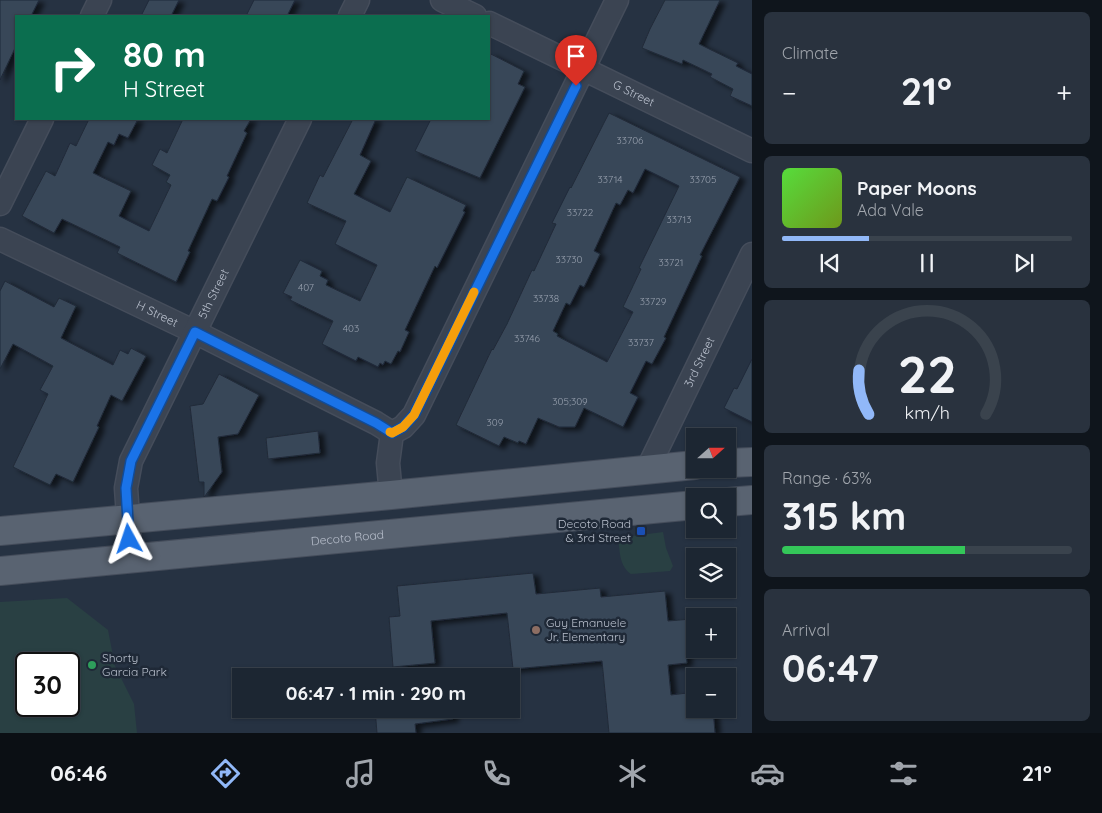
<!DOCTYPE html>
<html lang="en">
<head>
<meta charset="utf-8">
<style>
  :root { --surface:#1c2632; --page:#29323e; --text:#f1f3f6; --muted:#a0a5ac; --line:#3a434d; --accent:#91b8f8 }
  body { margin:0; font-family:Quicksand,sans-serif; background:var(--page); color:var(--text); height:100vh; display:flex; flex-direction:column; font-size:19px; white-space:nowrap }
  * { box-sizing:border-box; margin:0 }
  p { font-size:16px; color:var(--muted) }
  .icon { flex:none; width:28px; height:28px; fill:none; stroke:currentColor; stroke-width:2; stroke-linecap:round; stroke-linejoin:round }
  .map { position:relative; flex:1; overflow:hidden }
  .details { display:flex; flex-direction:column; gap:12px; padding:12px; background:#0f151c; width:350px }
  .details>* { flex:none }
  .top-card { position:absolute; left:15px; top:15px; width:475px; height:105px; border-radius:0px; box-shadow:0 1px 4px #0004,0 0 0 1px var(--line); background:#0b6e4f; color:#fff; overflow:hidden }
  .needle { width:32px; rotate:69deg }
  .fabs { position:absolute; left:686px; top:428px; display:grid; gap:10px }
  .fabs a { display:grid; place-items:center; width:50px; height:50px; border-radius:0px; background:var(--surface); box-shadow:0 1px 4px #0004,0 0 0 1px var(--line); font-size:25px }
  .speed { position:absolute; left:15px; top:652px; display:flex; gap:10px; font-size:25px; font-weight:700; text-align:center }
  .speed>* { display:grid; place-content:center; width:65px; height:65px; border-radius:50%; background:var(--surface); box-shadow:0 1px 4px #0004,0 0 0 1px var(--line); line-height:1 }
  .speed .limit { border:2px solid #111; border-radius:8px; background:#fff; color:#111 }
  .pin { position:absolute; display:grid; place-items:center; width:42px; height:42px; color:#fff; margin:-51px -21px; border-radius:50% 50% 50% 0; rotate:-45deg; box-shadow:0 0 5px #0007 }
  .pin .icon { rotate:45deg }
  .me { position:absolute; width:55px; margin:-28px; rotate:355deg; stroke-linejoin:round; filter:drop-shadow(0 0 4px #0008) }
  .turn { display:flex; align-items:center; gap:18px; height:105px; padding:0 25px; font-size:22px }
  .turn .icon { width:65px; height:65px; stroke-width:2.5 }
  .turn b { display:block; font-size:35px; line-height:42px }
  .big { font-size:38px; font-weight:800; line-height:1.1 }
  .details .card { flex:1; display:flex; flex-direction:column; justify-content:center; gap:8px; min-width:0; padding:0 18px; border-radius:8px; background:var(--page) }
  .details .dial { align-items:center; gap:0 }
  .dial svg { height:130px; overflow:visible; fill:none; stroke:var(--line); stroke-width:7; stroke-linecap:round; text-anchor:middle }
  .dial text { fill:var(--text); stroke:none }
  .song { display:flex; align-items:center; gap:15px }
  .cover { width:60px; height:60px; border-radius:8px; background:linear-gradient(135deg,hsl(110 70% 55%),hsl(80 70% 35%)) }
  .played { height:5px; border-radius:2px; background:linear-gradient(90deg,var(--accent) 30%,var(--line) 30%) }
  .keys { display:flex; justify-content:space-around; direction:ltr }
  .heat { display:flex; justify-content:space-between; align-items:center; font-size:28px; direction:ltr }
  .charge { height:8px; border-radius:4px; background:linear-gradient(90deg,#34c759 63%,var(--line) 0) }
  .trip { position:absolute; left:232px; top:668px; width:288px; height:50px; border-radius:0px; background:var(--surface); box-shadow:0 1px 4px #0004,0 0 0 1px var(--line); font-weight:800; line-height:50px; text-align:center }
  .tab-bar { display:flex; height:80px; justify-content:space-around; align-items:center; background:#0b0f14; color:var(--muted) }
  .tab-bar .icon { width:35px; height:35px }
  .tab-bar .on { color:var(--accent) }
  .tab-bar b { font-size:22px; color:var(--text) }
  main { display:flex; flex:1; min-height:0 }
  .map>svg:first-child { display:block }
  .green { fill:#294043; fill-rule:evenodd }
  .building { fill:#394658; stroke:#212b39; fill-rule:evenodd; filter:url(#shadow) }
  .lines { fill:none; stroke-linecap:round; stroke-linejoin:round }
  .minor-casing { stroke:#454d5b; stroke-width:25 }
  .major-casing { stroke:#454d5b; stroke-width:30 }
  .minor { stroke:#3b4452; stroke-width:22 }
  .major { stroke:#596371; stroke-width:28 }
  .route-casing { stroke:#114b97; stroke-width:12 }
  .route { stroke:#1a73e8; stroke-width:9 }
  .slow { stroke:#f59e0b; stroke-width:9 }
  .transit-dot { fill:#1a4fb4; stroke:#1f2937; stroke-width:2 }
  .education-dot { fill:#8d6e63; stroke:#1f2937; stroke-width:2 }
  .leisure-dot { fill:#2e9e5b; stroke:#1f2937; stroke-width:2 }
  .labels { text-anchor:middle; stroke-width:5; stroke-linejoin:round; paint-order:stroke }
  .number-label { font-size:10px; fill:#969fad }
  .street-label { font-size:12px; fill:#b8bfcc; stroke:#1f2937 }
  .poi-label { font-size:12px; fill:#b8bfcc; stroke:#1f2937; text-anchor:start }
</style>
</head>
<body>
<main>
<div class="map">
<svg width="752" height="733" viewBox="0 0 752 733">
  <defs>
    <filter id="shadow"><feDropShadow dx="5.5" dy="3" stdDeviation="2.5" flood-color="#0009"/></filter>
  </defs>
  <rect width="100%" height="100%" fill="#263242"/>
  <g class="green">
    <path d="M663 532 666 548 673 566 670 571 631 574C619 566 620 551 618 538Z"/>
    <path d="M67 598 108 630 115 666 134 704 137 733H0V602ZM26 664H69V706H26Z"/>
  </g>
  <g class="building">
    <polygon points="0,0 39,0 31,16 16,16 16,46 0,80"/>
    <polygon points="149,0 179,0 171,16 141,16"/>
    <polygon points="254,0 295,0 287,16 246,16"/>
    <polygon points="665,0 720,0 699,44 738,63 736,66 752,74 752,106 730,96 733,89 710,77 712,74 683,60 682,64 642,48 650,29"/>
    <polygon points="489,53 524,71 518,84 525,87 480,178 415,151 431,119 489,119"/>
    <path d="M609 113 740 177 700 255 702 256 664 337 666 338 652 364 646 361 630 393 638 397 623 427 584 408 575 427H559L538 418 526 444 519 441 518 443 504 437 499 446 456 425 492 349 493 350 507 324 532 270 534 271 556 224 552 223 570 187 571 188ZM645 169 679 186 639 268 641 269 623 307 633 312 607 362 557 336 558 334 553 331 566 303 570 305 580 285 584 287 600 254 594 251 616 203 620 205 628 190 633 193Z"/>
    <polygon points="88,119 138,119 128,138 119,134 114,145 108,142 93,173 131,191 119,216 149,231 171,185 166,182 170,175 152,165 160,149 167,153 183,119 251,119 244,131 247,133 227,176 229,177 217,201 212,199 188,251 190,252 176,282 117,253 120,247 62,219 54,233 22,216 46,171 55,176 70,143 76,146 89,119"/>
    <polygon points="353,119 376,119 360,155 371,161 354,194 390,212 407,177 466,205 463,211 465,212 437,268 435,266 405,330 409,332 400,352 398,351 391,364 385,361 383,365 380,363 378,367 358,357 356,361 322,344 333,321 290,300 292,297 283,293 300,260 322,271 320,276 328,280 326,285 360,301 377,265 335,244 346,221 307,203 320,175 323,177"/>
    <polygon points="5,281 54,307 59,298 76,306 61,338 113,365 120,350 128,354 131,348 146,356 122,401 111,395 97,426 99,427 73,482 56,474 50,485 13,467 48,394 40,390 53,366 13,344 0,369 0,291"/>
    <polygon points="752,359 752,422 724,408 734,388 737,389"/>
    <polygon points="219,374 259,395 238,434 218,437 222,472 205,496 204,497 204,482 199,482 190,406 203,404"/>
    <polygon points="318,431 320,453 268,459 266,438"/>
    <polygon points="533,573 536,594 600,588 601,597 665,591 668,621 691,619 694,652 686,653 687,663 668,665 671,695 695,692 695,709 713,709 715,733 609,733 602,661 513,669 507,613 431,621 435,663 393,667 389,617 400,616 397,586"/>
    <polygon points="375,709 452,709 453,719 415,724 416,733 377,733"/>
  </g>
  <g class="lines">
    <g class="minor-casing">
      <g id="minor">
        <polyline points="442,0 475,16"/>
        <polyline points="92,16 100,0"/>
        <polyline points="350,16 358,0"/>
        <path id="s1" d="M489 23 752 151"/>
        <polyline points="0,204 42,119"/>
        <path id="s2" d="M0 239 195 332 376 423 392 433"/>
        <path id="s3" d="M647 470 752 254"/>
        <polyline points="391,495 388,463 392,433 403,427 414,415 617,0"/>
        <path id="s4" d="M131 559 126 488 131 461 300 119"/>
      </g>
    </g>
    <g class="major-casing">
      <g id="major">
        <polyline points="728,463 752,462"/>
        <polyline points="728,502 752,500"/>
        <polyline points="0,531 391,495 695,465"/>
        <path id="s5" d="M0 571 695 505"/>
      </g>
    </g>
    <use href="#minor" class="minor"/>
    <use href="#major" class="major"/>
  </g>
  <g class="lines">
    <g class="route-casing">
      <polyline id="route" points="129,539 126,488 131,461 195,332 376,423 392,433 403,427 414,415 576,86"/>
    </g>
    <use href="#route" class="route"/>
    <polyline class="slow" points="390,432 392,433 403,427 414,415 474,292"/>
  </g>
  <rect class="transit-dot" x="636" y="526" width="10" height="10" rx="2.5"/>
  <circle class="education-dot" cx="536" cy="630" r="5"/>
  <circle class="leisure-dot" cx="92" cy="665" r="5"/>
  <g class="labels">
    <g class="number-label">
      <text x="630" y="144">33706</text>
      <text x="610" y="183">33714</text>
      <text x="703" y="183">33705</text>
      <text x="580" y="216">33722</text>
      <text x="679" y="223">33713</text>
      <text x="569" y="263">33730</text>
      <text x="671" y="266">33721</text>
      <text x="306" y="291">407</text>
      <text x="546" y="302">33738</text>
      <text x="653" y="305">33729</text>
      <text x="351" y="332">403</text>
      <text x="527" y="342">33746</text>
      <text x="641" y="346">33737</text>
      <text x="570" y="405">305;309</text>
      <text x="495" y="426">309</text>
    </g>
    <g class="street-label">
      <text dy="4" stroke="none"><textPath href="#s1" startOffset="161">G Street</textPath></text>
      <text dy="4" stroke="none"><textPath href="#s4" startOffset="285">5th Street</textPath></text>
      <text dy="4" stroke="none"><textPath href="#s2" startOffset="174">H Street</textPath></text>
      <text dy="4" stroke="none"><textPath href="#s3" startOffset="120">3rd Street</textPath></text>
      <text dy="4" stroke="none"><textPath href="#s5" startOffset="349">Decoto Road</textPath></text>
    </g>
    <g class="poi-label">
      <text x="631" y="528" text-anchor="end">Decoto Road<tspan x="631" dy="14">&amp; 3rd Street</tspan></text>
      <text x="546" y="627">Guy Emanuele<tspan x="546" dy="14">Jr. Elementary</tspan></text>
      <text x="102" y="662">Shorty<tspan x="102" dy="14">Garcia Park</tspan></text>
    </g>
  </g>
</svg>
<div class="fabs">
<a><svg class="needle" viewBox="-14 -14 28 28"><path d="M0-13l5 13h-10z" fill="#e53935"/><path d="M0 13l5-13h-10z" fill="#a0a5ac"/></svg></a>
<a><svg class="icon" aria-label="search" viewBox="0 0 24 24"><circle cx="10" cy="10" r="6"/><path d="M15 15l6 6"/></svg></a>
<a><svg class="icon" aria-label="layers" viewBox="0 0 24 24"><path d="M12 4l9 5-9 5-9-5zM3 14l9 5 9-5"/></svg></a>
<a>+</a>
<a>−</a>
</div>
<div class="speed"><div class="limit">30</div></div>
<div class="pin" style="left:576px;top:86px;background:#d93025"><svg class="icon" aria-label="arrive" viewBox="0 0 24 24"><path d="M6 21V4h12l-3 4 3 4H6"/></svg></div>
<svg class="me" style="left:129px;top:539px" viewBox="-20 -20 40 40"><path d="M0-17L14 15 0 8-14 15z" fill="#1a73e8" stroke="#fff" stroke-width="4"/></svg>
<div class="trip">06:47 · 1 min · 290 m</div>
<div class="top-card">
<div class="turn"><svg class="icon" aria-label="right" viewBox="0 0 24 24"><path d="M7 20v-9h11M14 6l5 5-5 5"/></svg><div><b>80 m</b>H Street</div></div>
</div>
</div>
<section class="details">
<div class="card"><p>Climate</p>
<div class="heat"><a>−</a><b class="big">21°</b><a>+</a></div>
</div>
<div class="card">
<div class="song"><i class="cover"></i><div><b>Paper Moons</b><p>Ada Vale</p></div></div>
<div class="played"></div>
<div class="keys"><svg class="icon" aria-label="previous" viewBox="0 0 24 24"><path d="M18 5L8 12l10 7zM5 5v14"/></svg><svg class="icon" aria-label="pause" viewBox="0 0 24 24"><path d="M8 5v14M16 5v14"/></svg><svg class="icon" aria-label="next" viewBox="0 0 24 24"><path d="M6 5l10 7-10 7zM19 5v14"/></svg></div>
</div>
<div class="card dial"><svg viewBox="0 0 100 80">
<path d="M14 69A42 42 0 1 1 86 69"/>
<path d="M14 69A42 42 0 0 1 8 42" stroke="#91b8f8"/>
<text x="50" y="56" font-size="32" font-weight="700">22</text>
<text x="50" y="72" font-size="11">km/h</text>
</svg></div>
<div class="card"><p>Range · 63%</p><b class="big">315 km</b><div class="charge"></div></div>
<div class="card"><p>Arrival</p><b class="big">06:47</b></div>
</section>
</main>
<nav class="tab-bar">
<b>06:46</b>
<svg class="icon on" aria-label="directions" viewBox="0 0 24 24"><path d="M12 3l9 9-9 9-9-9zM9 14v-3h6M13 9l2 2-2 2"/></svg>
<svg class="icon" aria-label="music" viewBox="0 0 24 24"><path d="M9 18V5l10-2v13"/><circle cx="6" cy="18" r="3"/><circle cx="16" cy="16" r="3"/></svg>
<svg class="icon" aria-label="phone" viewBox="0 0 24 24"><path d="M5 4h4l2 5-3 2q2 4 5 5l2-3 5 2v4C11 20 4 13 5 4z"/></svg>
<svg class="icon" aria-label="climate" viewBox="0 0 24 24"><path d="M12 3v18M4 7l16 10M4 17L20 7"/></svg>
<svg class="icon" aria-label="car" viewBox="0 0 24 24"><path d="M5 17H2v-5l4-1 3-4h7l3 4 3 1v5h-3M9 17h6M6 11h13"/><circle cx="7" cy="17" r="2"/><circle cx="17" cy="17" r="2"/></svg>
<svg class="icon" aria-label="filters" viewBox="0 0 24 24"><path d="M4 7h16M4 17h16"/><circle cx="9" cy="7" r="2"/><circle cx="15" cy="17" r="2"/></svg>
<b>21°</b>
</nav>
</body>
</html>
